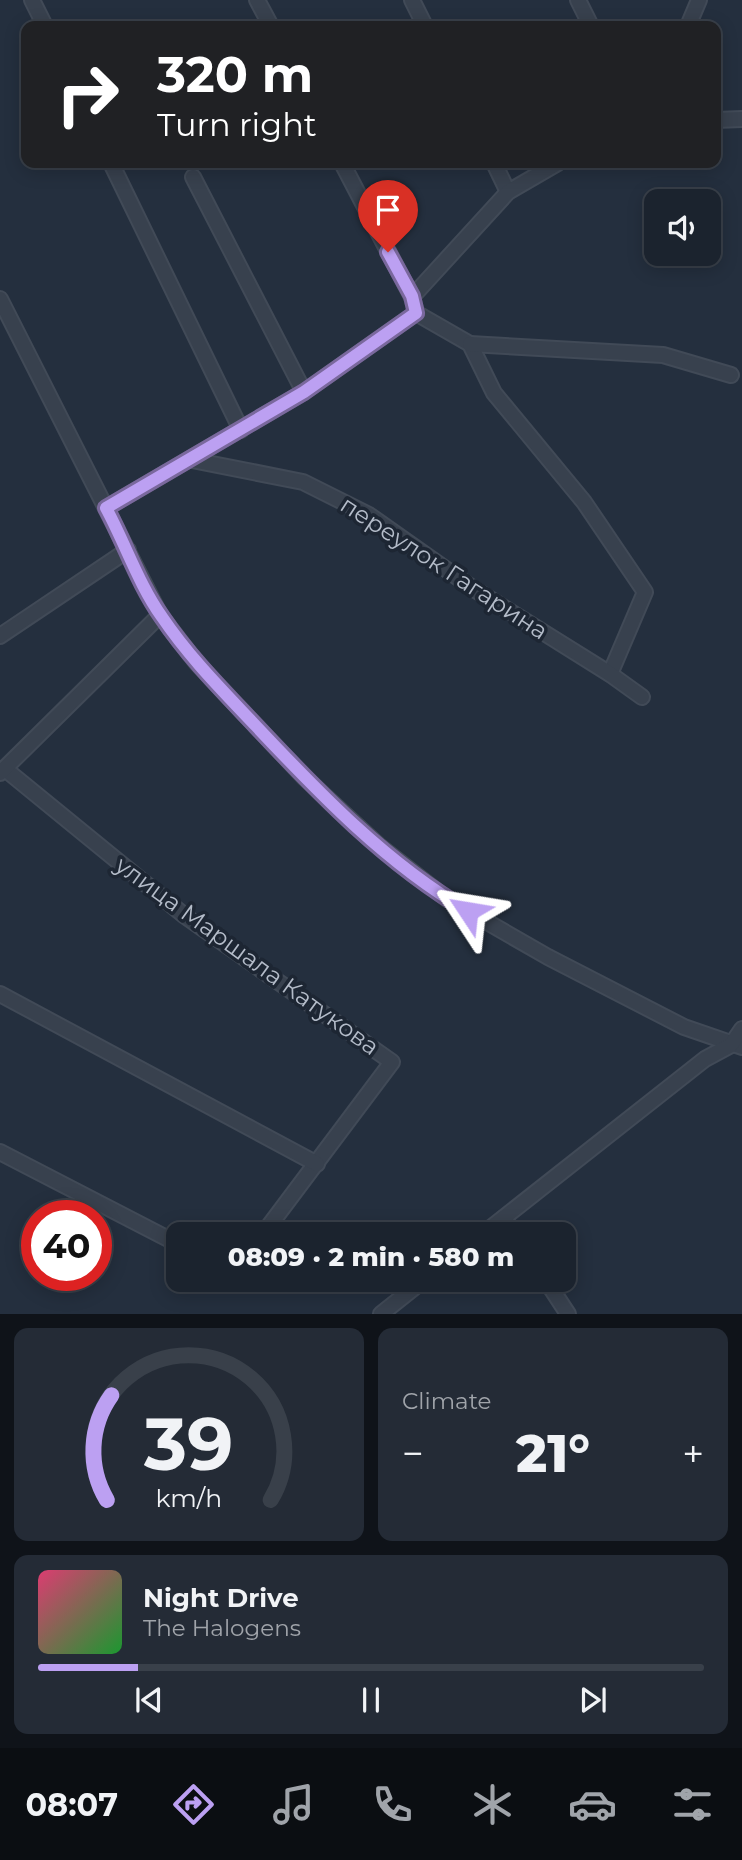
<!DOCTYPE html>
<html lang="en">
<head>
<meta charset="utf-8">
<style>
  :root { --surface:#1b232e; --page:#242b36; --text:#f1f3f6; --muted:#a0a4aa; --line:#39404a; --accent:#bca0f2 }
  body { margin:0; font-family:Montserrat,sans-serif; background:var(--page); color:var(--text); height:100vh; display:flex; flex-direction:column; font-size:26px; white-space:nowrap }
  * { box-sizing:border-box; margin:0 }
  p { font-size:23px; color:var(--muted) }
  .icon { flex:none; width:38px; height:38px; fill:none; stroke:currentColor; stroke-width:2; stroke-linecap:round; stroke-linejoin:round }
  .map { position:relative; height:1314px; overflow:hidden }
  .side { display:flex; flex-direction:column; gap:14px; padding:14px; background:#0f1319; flex:1 }
  .side>* { flex:none }
  .guide { position:absolute; left:21px; top:21px; width:700px; height:147px; border-radius:14px; box-shadow:0 4px 18px #0003,0 0 0 2px var(--line); background:#202124; color:#fff; overflow:hidden }
  .fabs { position:absolute; left:644px; top:189px; display:grid; gap:14px }
  .fabs a { display:grid; place-items:center; width:77px; height:77px; border-radius:14px; background:var(--surface); box-shadow:0 4px 18px #0003,0 0 0 2px var(--line); font-size:35px }
  .speed { position:absolute; left:21px; top:1200px; display:flex; gap:14px; font-size:35px; font-weight:700; text-align:center }
  .speed>* { display:grid; place-content:center; width:91px; height:91px; border-radius:50%; background:var(--surface); box-shadow:0 4px 18px #0003,0 0 0 2px var(--line); line-height:1 }
  .speed .limit { border:10px solid #d22; background:#fff; color:#111 }
  .pin { position:absolute; display:grid; place-items:center; width:60px; height:60px; color:#fff; margin:-72px -30px; border-radius:50% 50% 50% 0; rotate:-45deg; box-shadow:0 0 7px #0007 }
  .pin .icon { rotate:45deg }
  .me { position:absolute; width:77px; margin:-38px; rotate:303deg; stroke-linejoin:round; filter:drop-shadow(0 0 5px #0008) }
  .turn { display:flex; align-items:center; gap:24px; height:147px; padding:0 21px; font-size:32px }
  .turn .icon { width:91px; height:91px; stroke-width:2.5 }
  .turn b { display:block; font-size:49px; line-height:60px }
  .big { font-size:52px; font-weight:800; line-height:1.1 }
  .side .widget { flex:1; display:flex; flex-direction:column; justify-content:center; gap:10px; min-width:0; padding:0 24px; border-radius:14px; background:var(--page) }
  .side .dial { align-items:center; gap:0 }
  .dial svg { height:182px; overflow:visible; fill:none; stroke:var(--line); stroke-width:7; stroke-linecap:round; text-anchor:middle }
  .dial text { fill:var(--text); stroke:none }
  .song { display:flex; align-items:center; gap:21px }
  .cover { width:84px; height:84px; border-radius:10px; background:linear-gradient(135deg,hsl(340 70% 55%),hsl(130 70% 35%)) }
  .played { height:7px; border-radius:4px; background:linear-gradient(90deg,var(--accent) 15%,var(--line) 15%) }
  .keys { display:flex; justify-content:space-around; direction:ltr }
  .heat { display:flex; justify-content:space-between; align-items:center; font-size:38px; direction:ltr }
  .side .tiles { flex:1; display:grid; gap:14px; grid-template-columns:1fr 1fr }
  .widget:last-child { grid-column:span 2 }
  .trip { position:absolute; left:166px; top:1222px; width:410px; height:70px; border-radius:14px; background:var(--surface); box-shadow:0 4px 18px #0003,0 0 0 2px var(--line); font-weight:800; line-height:70px; text-align:center }
  .menu { display:flex; height:112px; justify-content:space-around; align-items:center; background:#0b0e12; color:var(--muted) }
  .menu .icon { width:49px; height:49px }
  .menu .current { color:var(--accent) }
  .menu b { font-size:32px; color:var(--text) }
  .map>svg:first-child { display:block }
  .lines { fill:none; stroke-linecap:round; stroke-linejoin:round }
  .minor-casing { stroke:#414a57; stroke-width:18 }
  .minor { stroke:#38414e; stroke-width:14 }
  .route-casing { stroke:#7a689d; stroke-width:18 }
  .route { stroke:#bca0f2; stroke-width:12 }
  .labels { text-anchor:middle; stroke-width:7; stroke-linejoin:round; paint-order:stroke }
  .street-label { font-size:24px; fill:#b4bcc9; stroke:#1d2633 }
</style>
</head>
<body>
<div class="map">
<svg width="742" height="1314" viewBox="0 0 742 1314">
  <rect width="100%" height="100%" fill="#242f3e"/>
  <g class="lines">
    <g class="minor-casing">
      <g id="minor">
        <polyline points="32,0 45,26"/>
        <polyline points="257,0 271,26"/>
        <polyline points="412,0 425,26"/>
        <polyline points="578,0 591,26"/>
        <polyline points="688,26 699,0"/>
        <polyline points="716,120 742,119"/>
        <polyline points="111,163 241,430"/>
        <polyline points="342,163 412,297"/>
        <polyline points="494,163 508,192"/>
        <polyline points="193,177 304,392"/>
        <polyline points="0,299 160,615 196,662 304,777 378,845 447,899 548,957 684,1027 742,1047"/>
        <polyline points="416,313 470,344 494,393 584,502 645,592 610,674"/>
        <polyline points="416,313 412,297 508,192 558,163"/>
        <polyline points="470,344 663,355 731,375"/>
        <polyline points="192,460 303,482 369,515 474,589 610,674 642,697"/>
        <polyline points="106,508 304,392 416,313"/>
        <polyline points="0,636 128,550"/>
        <polyline points="5,769 185,916 392,1062 263,1234"/>
        <polyline points="0,773 160,615"/>
        <polyline points="0,994 317,1164"/>
        <polyline points="0,1152 178,1244"/>
        <polyline points="504,1218 514,1234"/>
        <polyline points="483,1234 705,1059 731,1045 742,1029"/>
        <polyline points="545,1279 568,1314"/>
        <polyline points="381,1314 425,1279"/>
      </g>
    </g>
    <use href="#minor" class="minor"/>
  </g>
  <g class="lines">
    <g class="route-casing">
      <path id="route" d="M388 252 412 296 416 313 304 392 106 508C125 543 139 585 162 617 189 657 223 691 256 726 319 793 387 864 468 911"/>
    </g>
    <use href="#route" class="route"/>
  </g>
  <g class="labels">
    <g class="street-label">
      <text transform="translate(444 568) rotate(33)" y="8">переулок Гагарина</text>
      <text transform="translate(247 956) rotate(36)" y="8">улица Маршала Катукова</text>
    </g>
  </g>
</svg>
<div class="fabs">
<a><svg class="icon" aria-label="sound" viewBox="0 0 24 24"><path d="M4 9h4l5-4v14l-5-4H4zM17 9q2 3 0 6"/></svg></a>
</div>
<div class="speed"><div class="limit">40</div></div>
<div class="pin" style="left:388px;top:252px;background:#d93025"><svg class="icon" aria-label="arrive" viewBox="0 0 24 24"><path d="M6 21V4h12l-3 4 3 4H6"/></svg></div>
<svg class="me" style="left:468px;top:911px" viewBox="-20 -20 40 40"><path d="M0-17L14 15 0 8-14 15z" fill="#bca0f2" stroke="#fff" stroke-width="4"/></svg>
<div class="trip">08:09 · 2 min · 580 m</div>
<div class="guide">
<div class="turn"><svg class="icon" aria-label="right" viewBox="0 0 24 24"><path d="M7 20v-9h11M14 6l5 5-5 5"/></svg><div><b>320 m</b>Turn right</div></div>
</div>
</div>
<section class="side">
<div class="tiles">
<div class="widget dial"><svg viewBox="0 0 100 80">
<path d="M14 69A42 42 0 1 1 86 69"/>
<path d="M14 69A42 42 0 0 1 16 23" stroke="#bca0f2"/>
<text x="50" y="56" font-size="32" font-weight="700">39</text>
<text x="50" y="72" font-size="11">km/h</text>
</svg></div>
<div class="widget"><p>Climate</p>
<div class="heat"><a>−</a><b class="big">21°</b><a>+</a></div>
</div>
<div class="widget">
<div class="song"><i class="cover"></i><div><b>Night Drive</b><p>The Halogens</p></div></div>
<div class="played"></div>
<div class="keys"><svg class="icon" aria-label="previous" viewBox="0 0 24 24"><path d="M18 5L8 12l10 7zM5 5v14"/></svg><svg class="icon" aria-label="pause" viewBox="0 0 24 24"><path d="M8 5v14M16 5v14"/></svg><svg class="icon" aria-label="next" viewBox="0 0 24 24"><path d="M6 5l10 7-10 7zM19 5v14"/></svg></div>
</div>
</div>
</section>
<nav class="menu">
<b>08:07</b>
<svg class="icon current" aria-label="directions" viewBox="0 0 24 24"><path d="M12 3l9 9-9 9-9-9zM9 14v-3h6M13 9l2 2-2 2"/></svg>
<svg class="icon" aria-label="music" viewBox="0 0 24 24"><path d="M9 18V5l10-2v13"/><circle cx="6" cy="18" r="3"/><circle cx="16" cy="16" r="3"/></svg>
<svg class="icon" aria-label="phone" viewBox="0 0 24 24"><path d="M5 4h4l2 5-3 2q2 4 5 5l2-3 5 2v4C11 20 4 13 5 4z"/></svg>
<svg class="icon" aria-label="climate" viewBox="0 0 24 24"><path d="M12 3v18M4 7l16 10M4 17L20 7"/></svg>
<svg class="icon" aria-label="car" viewBox="0 0 24 24"><path d="M5 17H2v-5l4-1 3-4h7l3 4 3 1v5h-3M9 17h6M6 11h13"/><circle cx="7" cy="17" r="2"/><circle cx="17" cy="17" r="2"/></svg>
<svg class="icon" aria-label="filters" viewBox="0 0 24 24"><path d="M4 7h16M4 17h16"/><circle cx="9" cy="7" r="2"/><circle cx="15" cy="17" r="2"/></svg>
</nav>
</body>
</html>
